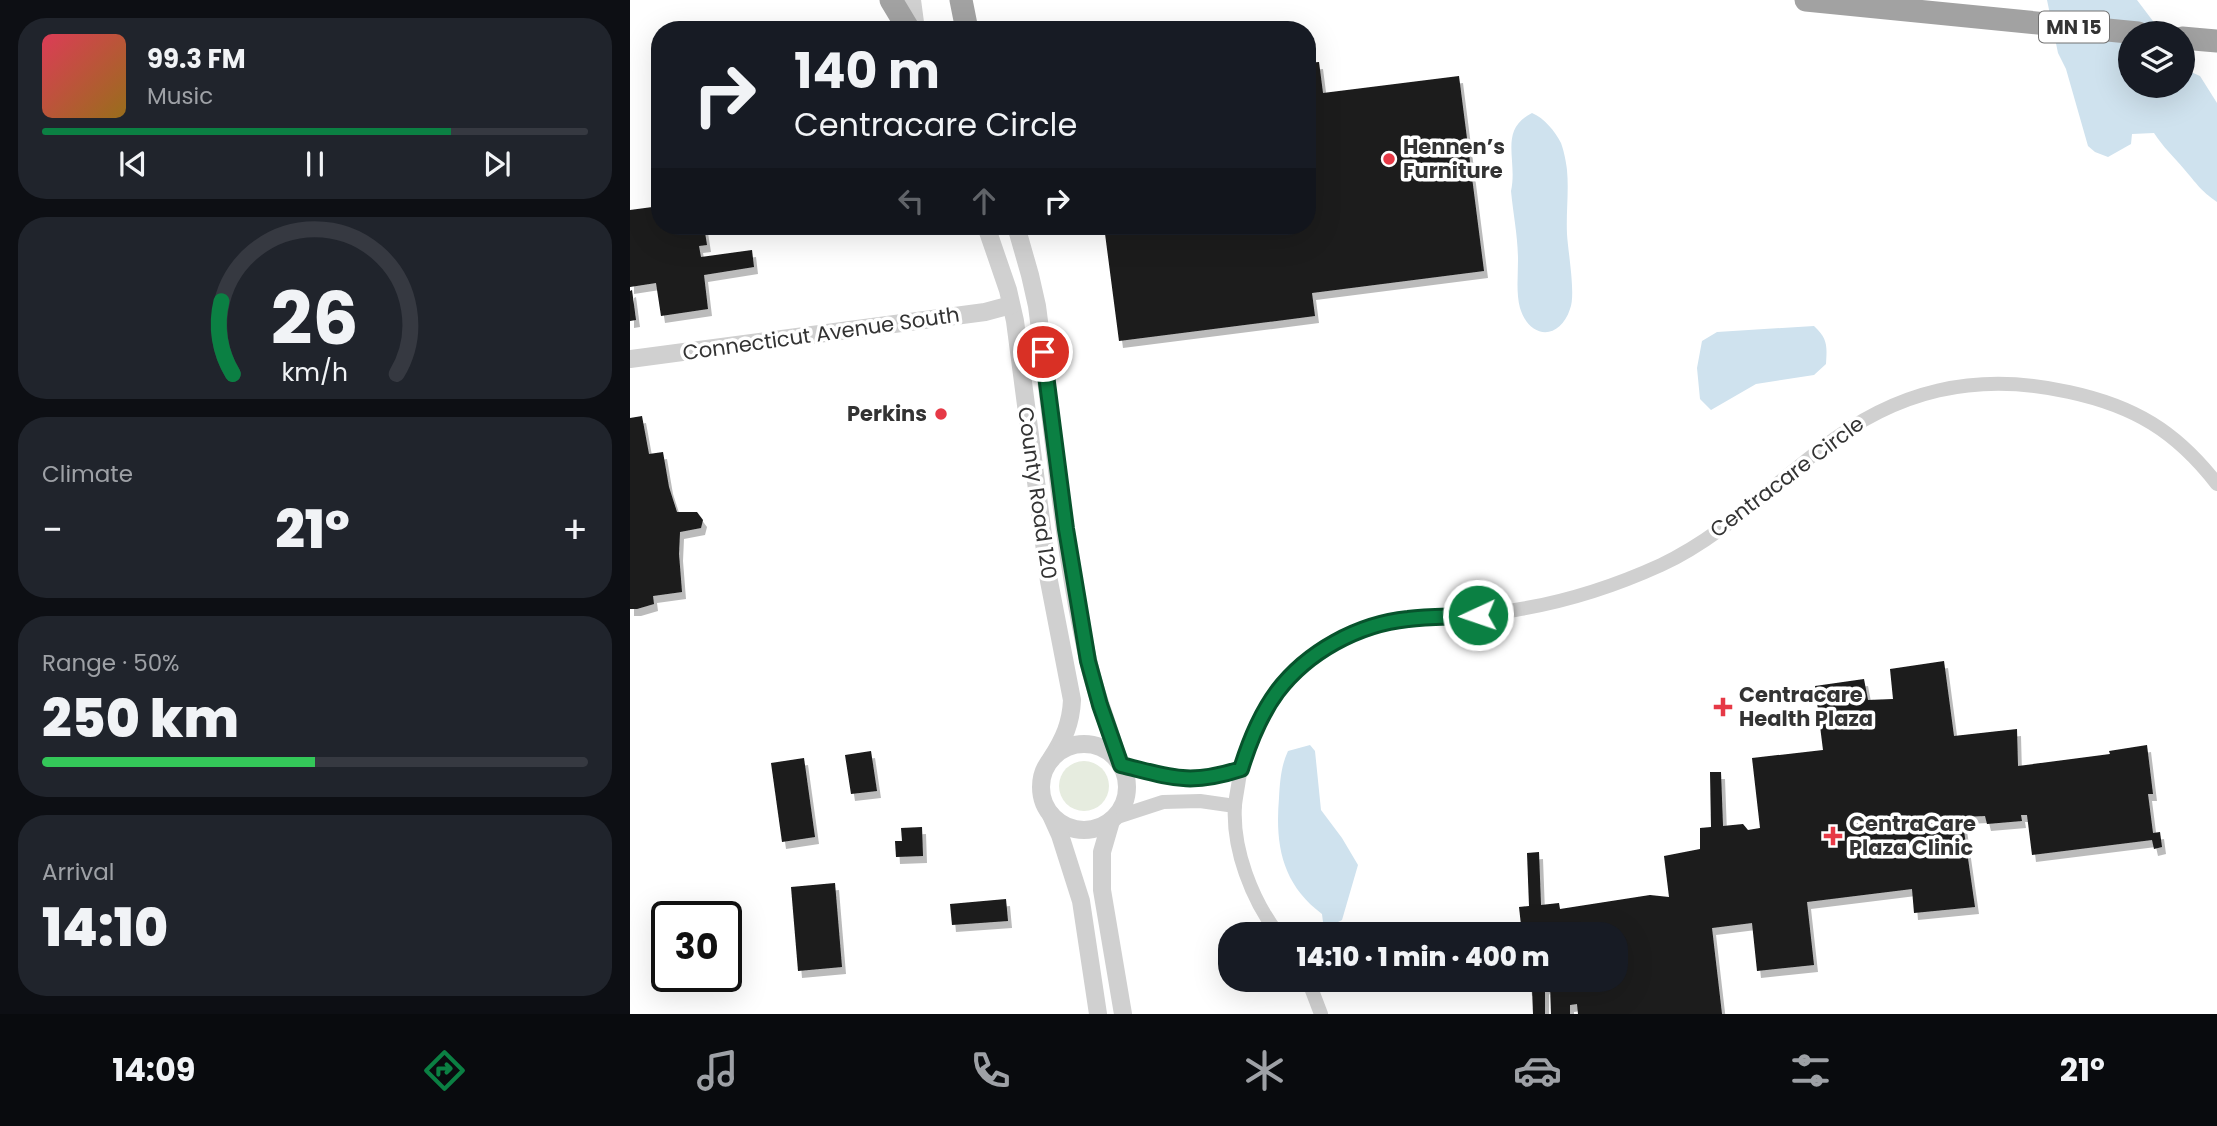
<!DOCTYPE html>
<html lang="en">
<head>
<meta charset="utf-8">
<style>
  :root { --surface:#171b24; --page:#20242c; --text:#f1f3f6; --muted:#9ea1a6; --line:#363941; --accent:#0b8043 }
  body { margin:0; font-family:Poppins,sans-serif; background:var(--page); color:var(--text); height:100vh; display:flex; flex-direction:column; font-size:26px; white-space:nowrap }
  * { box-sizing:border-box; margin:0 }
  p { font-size:23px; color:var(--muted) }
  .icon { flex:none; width:38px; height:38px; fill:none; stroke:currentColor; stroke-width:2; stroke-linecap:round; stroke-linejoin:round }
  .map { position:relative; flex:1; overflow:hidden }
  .sheet { display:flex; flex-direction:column; gap:18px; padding:18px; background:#0d0f14; width:630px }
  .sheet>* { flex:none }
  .guide { position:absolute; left:21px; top:21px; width:665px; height:214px; border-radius:28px; box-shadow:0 7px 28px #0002; background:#171b24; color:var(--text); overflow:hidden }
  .fabs { position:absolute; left:1488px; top:21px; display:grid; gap:14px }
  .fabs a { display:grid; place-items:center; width:77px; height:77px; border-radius:50%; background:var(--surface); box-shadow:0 7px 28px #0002; font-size:35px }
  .speed { position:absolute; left:21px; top:901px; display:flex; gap:14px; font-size:35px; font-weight:700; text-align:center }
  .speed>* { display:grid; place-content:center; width:91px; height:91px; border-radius:50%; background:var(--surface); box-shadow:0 7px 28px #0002; line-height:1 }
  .speed .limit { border:4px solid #111; border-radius:10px; background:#fff; color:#111 }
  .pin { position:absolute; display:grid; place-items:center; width:60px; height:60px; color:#fff; margin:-30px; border:4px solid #fff; border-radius:50%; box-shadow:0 2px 7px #0007 }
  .me { position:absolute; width:77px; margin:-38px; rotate:267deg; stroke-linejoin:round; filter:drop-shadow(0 0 5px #0008) }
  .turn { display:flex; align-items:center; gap:24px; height:147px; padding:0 28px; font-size:32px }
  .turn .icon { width:91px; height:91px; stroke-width:2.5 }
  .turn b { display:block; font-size:49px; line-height:60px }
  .lanes { display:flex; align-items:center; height:66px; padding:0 28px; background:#0003; justify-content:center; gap:35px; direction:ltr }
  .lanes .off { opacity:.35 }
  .big { font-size:52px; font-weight:800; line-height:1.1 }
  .sheet .card { flex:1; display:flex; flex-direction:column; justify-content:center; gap:10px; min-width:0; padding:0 24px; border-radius:28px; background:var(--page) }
  .sheet .dial { align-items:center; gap:0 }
  .dial svg { height:182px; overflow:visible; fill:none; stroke:var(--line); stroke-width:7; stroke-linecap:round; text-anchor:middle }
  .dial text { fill:var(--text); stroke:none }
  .song { display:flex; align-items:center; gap:21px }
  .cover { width:84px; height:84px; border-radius:10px; background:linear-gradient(135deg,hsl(350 70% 55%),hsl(40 70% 35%)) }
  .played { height:7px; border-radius:4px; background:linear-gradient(90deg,var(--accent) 75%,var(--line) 75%) }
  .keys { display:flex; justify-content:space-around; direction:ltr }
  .heat { display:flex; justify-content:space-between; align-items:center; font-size:38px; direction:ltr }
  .charge { height:10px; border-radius:5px; background:linear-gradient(90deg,#34c759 50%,var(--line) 0) }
  .trip { position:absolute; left:588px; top:922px; width:410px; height:70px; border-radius:28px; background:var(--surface); box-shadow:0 7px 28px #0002; font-weight:800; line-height:70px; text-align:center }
  .tabs { display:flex; height:112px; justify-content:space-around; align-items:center; background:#090b0e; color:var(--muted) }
  .tabs .icon { width:49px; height:49px }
  .tabs .active { color:var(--accent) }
  .tabs b { font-size:32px; color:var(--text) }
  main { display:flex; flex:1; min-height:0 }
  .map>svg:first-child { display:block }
  .green { fill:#e6ecdf }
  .water { fill:#cfe2ee }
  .building { fill:#1a1a1a; filter:url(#shadow) }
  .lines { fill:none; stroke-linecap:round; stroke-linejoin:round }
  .minor { stroke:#d0d0d0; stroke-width:14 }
  .tertiary { stroke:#d0d0d0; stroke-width:18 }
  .trunk { stroke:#a2a2a2; stroke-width:23 }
  .route-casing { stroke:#07532c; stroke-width:18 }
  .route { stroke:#0b8043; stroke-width:12 }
  .poi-dot { fill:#e63946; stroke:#fff; stroke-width:2.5 }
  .labels { text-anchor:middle; stroke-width:7; stroke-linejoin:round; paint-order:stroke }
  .shield { fill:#fff; stroke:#707070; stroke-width:2 }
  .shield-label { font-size:19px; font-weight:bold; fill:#333 }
  .poi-label { font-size:21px; font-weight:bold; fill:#333; stroke:#fff; text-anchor:start }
  .street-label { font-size:21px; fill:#333; stroke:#fff }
</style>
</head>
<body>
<main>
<section class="sheet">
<div class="card">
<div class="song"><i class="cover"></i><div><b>99.3 FM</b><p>Music</p></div></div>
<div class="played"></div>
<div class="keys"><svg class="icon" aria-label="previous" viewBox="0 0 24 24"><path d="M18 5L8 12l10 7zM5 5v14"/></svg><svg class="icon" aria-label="pause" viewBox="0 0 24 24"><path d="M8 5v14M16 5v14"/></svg><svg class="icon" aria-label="next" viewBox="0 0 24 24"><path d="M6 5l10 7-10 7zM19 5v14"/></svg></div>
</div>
<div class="card dial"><svg viewBox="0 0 100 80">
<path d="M14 69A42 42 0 1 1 86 69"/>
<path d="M14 69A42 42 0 0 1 9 37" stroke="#0b8043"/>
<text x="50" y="56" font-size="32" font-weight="700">26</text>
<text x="50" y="72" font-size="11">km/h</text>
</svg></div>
<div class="card"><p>Climate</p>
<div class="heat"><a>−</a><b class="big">21°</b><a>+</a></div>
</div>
<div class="card"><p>Range · 50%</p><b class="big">250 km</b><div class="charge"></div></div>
<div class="card"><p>Arrival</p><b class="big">14:10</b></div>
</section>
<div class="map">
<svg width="1587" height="1014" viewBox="0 0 1587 1014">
  <defs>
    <filter id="shadow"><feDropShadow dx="4" dy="7" stdDeviation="0" flood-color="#0004"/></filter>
  </defs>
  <rect width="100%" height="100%" fill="#fff"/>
  <circle class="green" cx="454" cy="786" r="25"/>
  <g class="water">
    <path d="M1417 0H1507L1532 33H1500V86H1552V61L1561 72 1570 76 1587 103V202C1570 190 1567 184 1554 169 1544 157 1533 147 1524 133L1502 134 1501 144 1478 157 1465 152 1458 146 1436 69 1428 53Z"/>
    <path d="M902 113C914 118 925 131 931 143 934 151 936 162 937 170 939 191 936 213 937 234 938 252 946 295 940 309 930 340 900 340 890 308 886 293 888 276 888 260 888 237 883 213 881 191 888 160 868 130 902 113Z"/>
    <path d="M1184 326C1198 339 1197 346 1196 364L1184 375 1126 384 1081 410 1070 399 1067 368 1072 341 1087 332Z"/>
    <path d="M680 745 685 751 691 810 712 838 728 865 712 920 700 926 693 922 692 914C652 884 645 845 649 798 650 781 651 766 658 751Z"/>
  </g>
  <g class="building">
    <polygon points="689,62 693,93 829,76 854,271 682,293 685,316 489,341 474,226 677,226 677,63"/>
    <polygon points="30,206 30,226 74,226 77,245 69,246 71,257 122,250 124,267 74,275 78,309 31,316 26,283 0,287 0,210"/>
    <polygon points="2,290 6,320 0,321 0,291"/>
    <polygon points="12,416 19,454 33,452 39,487 47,512 67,512 73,520 71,528 50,532 49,554 52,592 23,596 24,604 7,609 0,609 0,418"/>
    <polygon points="1314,661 1324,736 1387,729 1388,766 1480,754 1479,751 1517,745 1523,794 1518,794 1523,833 1530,832 1532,847 1524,849 1522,840 1402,855 1397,815 1391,815 1392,821 1357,824 1355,816 1332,817 1345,907 1284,913 1282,889 1177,902 1184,965 1127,971 1122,923 1082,928 1092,1014 948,1014 947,1004 940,1005 940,1014 921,1014 920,985 916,986 915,988 915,1014 903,1014 902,988 898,989 897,980 985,980 985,934 892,934 889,907 899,906 897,853 909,852 911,905 929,903 930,909 1020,895 1039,897 1034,856 1070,849 1070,828 1081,827 1080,772 1091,772 1093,826 1113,824 1118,830 1130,828 1122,758 1193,750 1185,686 1234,679 1238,700 1263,699 1260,669"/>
    <polygon points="241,751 247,791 221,794 215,755"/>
    <polygon points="174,758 185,837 152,842 141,763"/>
    <polygon points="292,827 293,856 266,857 265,841 272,841 271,828"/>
    <polygon points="205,883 212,967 168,971 161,887"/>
    <polygon points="376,899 378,921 322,925 320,904"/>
  </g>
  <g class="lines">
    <g class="minor">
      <path d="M491 765C541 777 559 786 611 770"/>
      <polyline points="484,818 533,802 570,801 605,806"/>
      <path d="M648 934C622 900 602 849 605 805 606 796 608 787 609 779 623 694 691 633 774 619 791 616 809 618 826 617 846 616 866 613 885 610 935 602 985 586 1031 565 1091 537 1138 489 1191 449 1266 390 1346 371 1439 392 1504 406 1546 431 1587 484"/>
      <polyline points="678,980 691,1014"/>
    </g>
    <g class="tertiary">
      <polyline points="282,0 286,30"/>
      <path d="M356 226 378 290 385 321 419 581 442 700C441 723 434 739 421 759"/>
      <path d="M386 226 400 275 407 306C423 425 432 546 459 664 466 697 480 728 488 760"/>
      <polyline points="0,359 355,312 381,305"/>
      <circle cx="454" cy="787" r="43"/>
      <polyline points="421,815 430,835 451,901 468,1014"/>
      <polyline points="481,821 472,852 472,890 493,1014"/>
    </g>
    <g class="trunk">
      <polyline points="261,0 279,30"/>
      <polyline points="331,0 337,30"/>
      <polyline points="1176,0 1508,33"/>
      <polyline points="1552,38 1587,41"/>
    </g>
  </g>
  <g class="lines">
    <g class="route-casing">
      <path id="route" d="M413 352 436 529 458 661 470 705 491 765C540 777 559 786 611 769 619 743 630 715 647 692 677 652 728 624 778 619 801 616 825 617 848 615"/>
    </g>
    <use href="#route" class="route"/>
  </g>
  <g class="poi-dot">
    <circle cx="759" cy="159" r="7"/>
    <circle cx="311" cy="414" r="7"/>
    <path d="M1089.5 696.5h7v7h7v7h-7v7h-7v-7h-7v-7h7z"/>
    <path d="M1199.5 825.5h7v7h7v7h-7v7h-7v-7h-7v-7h7z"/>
  </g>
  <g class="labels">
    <rect class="shield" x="1409" y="11.5" width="70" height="31" rx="5"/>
    <g class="shield-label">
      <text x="1444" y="34">MN 15</text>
    </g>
    <g class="poi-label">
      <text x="773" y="154">Hennen’s<tspan x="773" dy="24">Furniture</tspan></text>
      <text x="297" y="421" text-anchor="end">Perkins</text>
      <text x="1109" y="702">Centracare<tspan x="1109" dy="24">Health Plaza</tspan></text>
      <text x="1219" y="831">CentraCare<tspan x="1219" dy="24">Plaza Clinic</tspan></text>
    </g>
    <g class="street-label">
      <text transform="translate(191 334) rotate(-8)" y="7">Connecticut Avenue South</text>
      <text transform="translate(1157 477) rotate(-37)" y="7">Centracare Circle</text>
      <text transform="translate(407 493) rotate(82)" y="7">County Road 120</text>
    </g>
  </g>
</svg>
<div class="fabs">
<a><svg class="icon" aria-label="layers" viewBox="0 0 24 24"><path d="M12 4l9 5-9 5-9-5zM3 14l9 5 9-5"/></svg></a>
</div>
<div class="speed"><div class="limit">30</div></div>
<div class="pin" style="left:413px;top:352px;background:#d93025"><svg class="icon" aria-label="arrive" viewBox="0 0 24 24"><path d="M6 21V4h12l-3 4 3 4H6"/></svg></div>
<svg class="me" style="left:848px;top:615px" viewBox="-20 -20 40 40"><circle r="17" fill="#0b8043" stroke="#fff" stroke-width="3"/><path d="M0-11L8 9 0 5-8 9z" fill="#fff"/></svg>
<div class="trip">14:10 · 1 min · 400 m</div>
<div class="guide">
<div class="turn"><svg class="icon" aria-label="right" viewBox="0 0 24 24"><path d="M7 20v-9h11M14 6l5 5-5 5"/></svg><div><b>140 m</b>Centracare Circle</div></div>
<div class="lanes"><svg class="icon off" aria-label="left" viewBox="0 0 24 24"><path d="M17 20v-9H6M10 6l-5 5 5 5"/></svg><svg class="icon off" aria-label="ahead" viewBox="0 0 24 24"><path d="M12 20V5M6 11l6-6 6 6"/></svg><svg class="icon" aria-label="right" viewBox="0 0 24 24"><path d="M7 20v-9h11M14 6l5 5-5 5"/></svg></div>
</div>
</div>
</main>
<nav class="tabs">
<b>14:09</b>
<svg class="icon active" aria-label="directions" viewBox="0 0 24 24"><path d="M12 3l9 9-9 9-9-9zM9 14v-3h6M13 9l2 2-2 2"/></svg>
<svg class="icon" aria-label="music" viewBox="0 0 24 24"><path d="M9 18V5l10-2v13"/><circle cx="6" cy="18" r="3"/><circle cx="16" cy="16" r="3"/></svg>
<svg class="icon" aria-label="phone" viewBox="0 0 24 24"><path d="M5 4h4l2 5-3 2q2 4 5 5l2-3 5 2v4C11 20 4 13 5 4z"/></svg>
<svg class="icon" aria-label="climate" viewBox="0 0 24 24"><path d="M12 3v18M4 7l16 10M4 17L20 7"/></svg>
<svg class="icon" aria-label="car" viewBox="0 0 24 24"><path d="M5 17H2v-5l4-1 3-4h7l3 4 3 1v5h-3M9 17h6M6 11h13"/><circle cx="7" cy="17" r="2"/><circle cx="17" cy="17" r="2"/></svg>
<svg class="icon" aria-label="filters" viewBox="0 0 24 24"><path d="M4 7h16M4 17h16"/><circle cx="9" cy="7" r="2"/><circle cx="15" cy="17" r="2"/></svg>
<b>21°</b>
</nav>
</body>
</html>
